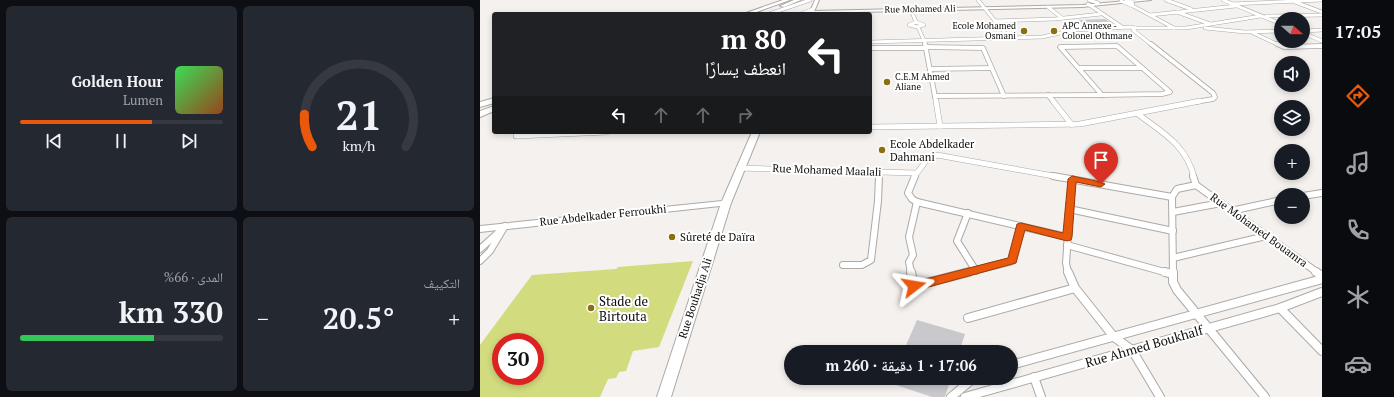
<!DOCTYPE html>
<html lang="ar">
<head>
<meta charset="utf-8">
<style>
  :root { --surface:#171b24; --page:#242831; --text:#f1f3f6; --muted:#9ea1a6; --line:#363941; --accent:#ea580c }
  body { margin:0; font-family:"PT Serif","Noto Naskh Arabic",serif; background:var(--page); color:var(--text); direction:rtl; height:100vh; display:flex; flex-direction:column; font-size:15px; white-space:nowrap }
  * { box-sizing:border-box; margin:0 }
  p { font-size:13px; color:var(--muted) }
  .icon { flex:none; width:22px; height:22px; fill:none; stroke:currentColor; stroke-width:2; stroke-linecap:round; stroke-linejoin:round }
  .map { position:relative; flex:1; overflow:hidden; direction:ltr }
  .side { display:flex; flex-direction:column; gap:6px; padding:6px; background:#0d0f14; width:480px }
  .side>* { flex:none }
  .hud { position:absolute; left:12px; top:12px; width:380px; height:122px; border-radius:4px; box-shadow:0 2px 6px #0003; direction:rtl; background:#202124; color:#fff; overflow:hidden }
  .needle { width:26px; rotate:110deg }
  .tools { position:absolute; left:794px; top:12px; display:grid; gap:8px }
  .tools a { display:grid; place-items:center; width:36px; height:36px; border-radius:50%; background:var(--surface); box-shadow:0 2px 6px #0003; font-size:20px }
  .speed { position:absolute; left:12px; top:333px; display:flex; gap:8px; font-size:20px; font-weight:700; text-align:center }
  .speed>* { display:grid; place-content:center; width:52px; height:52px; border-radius:50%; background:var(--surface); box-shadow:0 2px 6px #0003; line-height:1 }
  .speed .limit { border:6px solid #d22; background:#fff; color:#111 }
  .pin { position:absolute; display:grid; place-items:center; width:34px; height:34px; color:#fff; margin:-41px -17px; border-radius:50% 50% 50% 0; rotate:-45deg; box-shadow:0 0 4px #0007 }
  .pin .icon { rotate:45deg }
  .me { position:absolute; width:44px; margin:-22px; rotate:76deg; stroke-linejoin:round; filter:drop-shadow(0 0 3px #0008) }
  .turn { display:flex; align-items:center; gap:14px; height:84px; padding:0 20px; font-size:18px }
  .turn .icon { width:52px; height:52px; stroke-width:2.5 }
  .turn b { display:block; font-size:28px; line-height:34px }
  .lanes { display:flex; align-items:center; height:38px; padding:0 20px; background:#0003; justify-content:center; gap:20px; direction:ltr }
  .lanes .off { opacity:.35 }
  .big { font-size:30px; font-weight:600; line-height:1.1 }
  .side .card { flex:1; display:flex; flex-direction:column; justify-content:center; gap:6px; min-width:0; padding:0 14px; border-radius:6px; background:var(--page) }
  .side .dial { align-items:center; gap:0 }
  .dial svg { height:104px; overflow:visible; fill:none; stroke:var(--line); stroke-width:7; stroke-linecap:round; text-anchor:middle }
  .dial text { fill:var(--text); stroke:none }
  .song { display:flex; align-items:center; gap:12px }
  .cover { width:48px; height:48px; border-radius:6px; background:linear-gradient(135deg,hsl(130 70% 55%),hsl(20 70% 35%)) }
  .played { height:4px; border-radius:2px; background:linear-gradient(90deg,var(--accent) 65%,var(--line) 65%) }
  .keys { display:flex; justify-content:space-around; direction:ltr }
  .heat { display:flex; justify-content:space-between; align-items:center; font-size:22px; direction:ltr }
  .charge { height:6px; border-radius:3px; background:linear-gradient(90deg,#34c759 66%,var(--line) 0) }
  .side .tiles { flex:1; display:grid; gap:6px; grid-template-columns:repeat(2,1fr) }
  .trip { position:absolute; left:304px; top:345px; width:234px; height:40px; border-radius:20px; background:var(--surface); box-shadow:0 2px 6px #0003; font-weight:600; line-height:40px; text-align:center; direction:rtl }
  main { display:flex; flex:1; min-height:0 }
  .menu { display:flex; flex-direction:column; width:72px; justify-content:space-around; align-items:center; background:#090b0e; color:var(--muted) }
  .menu .icon { width:28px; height:28px }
  .menu .on { color:var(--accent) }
  .menu b { font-size:18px; color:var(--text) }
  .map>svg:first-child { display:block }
  .green { fill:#d2db7e; fill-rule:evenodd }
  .building { fill:#c9c8cc }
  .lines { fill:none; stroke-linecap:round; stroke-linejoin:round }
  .minor-far4-casing { stroke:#aca9a6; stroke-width:4 }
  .minor-far3-casing { stroke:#aca9a6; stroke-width:5.5 }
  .minor-far2-casing { stroke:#aca9a6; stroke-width:6 }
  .minor-far1-casing { stroke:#aca9a6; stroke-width:8 }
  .minor-casing { stroke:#aca9a6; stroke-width:10 }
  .tertiary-casing { stroke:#aca9a6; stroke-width:2 }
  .secondary-casing { stroke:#aca9a6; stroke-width:2 }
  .motorway-casing { stroke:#aca9a6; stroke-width:2 }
  .minor-far4 { stroke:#fff; stroke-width:3 }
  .minor-far3 { stroke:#fff; stroke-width:4 }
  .minor-far2 { stroke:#fff; stroke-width:5 }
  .minor-far1 { stroke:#fff; stroke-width:6 }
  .minor { stroke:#fff; stroke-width:8 }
  .tertiary { fill:#fff; fill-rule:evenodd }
  .secondary { fill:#fff; fill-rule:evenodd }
  .motorway { fill:#fff; fill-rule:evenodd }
  .route { fill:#ea580c; stroke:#983908 }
  .poi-dot { fill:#8b7012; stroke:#fff; stroke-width:1.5 }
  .labels { text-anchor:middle; stroke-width:4; stroke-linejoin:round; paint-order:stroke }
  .far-street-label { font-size:9px; fill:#0d0c0b; stroke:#fff }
  .far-poi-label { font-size:9px; fill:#0d0c0b; stroke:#fff; text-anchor:start }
  .poi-label { font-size:11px; fill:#0d0c0b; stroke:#fff; text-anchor:start }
  .street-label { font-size:11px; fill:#0d0c0b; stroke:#fff }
  .near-poi-label { font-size:13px; fill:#0d0c0b; stroke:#fff; text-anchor:start }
  .near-street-label { font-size:13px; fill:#0d0c0b; stroke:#fff }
</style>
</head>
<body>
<main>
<nav class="menu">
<b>17:05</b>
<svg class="icon on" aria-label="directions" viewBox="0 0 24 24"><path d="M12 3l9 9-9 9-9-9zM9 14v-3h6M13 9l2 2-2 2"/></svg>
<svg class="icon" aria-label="music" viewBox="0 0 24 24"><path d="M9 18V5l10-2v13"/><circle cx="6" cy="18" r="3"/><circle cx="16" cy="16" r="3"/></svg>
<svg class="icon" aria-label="phone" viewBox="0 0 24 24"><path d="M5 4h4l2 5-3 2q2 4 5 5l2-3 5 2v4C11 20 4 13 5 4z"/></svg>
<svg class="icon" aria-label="climate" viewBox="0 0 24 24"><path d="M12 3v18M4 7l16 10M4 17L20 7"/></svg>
<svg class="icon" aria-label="car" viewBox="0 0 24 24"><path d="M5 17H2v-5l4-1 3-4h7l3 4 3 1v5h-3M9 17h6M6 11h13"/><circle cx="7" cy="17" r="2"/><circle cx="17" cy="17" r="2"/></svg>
</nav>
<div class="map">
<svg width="842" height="397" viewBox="0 0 842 397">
  <rect width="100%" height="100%" fill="#f4f1ee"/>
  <path class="green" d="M213 261 179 347 153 351 146 371 139 372 136 378 128 379 120 397H0V345L52 275 136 269 138 267ZM21 342H55V376H21Z"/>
  <g class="building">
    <polygon points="625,19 633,25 605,26 598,20"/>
    <polygon points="437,320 485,334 479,352 423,352"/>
    <polygon points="412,378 471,378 465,397 452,397 410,383"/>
  </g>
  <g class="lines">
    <g class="minor-far4-casing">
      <g id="minor-far4">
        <polyline points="498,0 529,38"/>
        <polyline points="609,0 618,3"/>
        <polyline points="686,0 711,9"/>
        <polyline points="743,0 801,24"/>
        <polyline points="641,1 653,6 652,2 646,1"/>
        <polyline points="815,2 842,12"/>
        <polyline points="608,4 642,27"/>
        <polyline points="751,4 842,0"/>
        <polyline points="653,6 694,28"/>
        <polyline points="568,7 582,18"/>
        <polyline points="431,10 436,22"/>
        <polyline points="697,12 730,24"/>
        <polyline points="289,14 330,0"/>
        <polyline points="321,14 333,9"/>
        <polyline points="670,15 756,6"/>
        <polyline points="786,16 842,15"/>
        <polyline points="514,21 575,19 621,14"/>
        <polygon points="436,22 444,25 437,27 429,25"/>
        <polyline points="438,27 446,45"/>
        <polyline points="654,28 706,28 781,16"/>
        <polyline points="725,28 765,32 801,31"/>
        <polyline points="823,31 842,30"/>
        <polyline points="773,33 799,45"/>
        <polyline points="823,33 842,41"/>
        <polyline points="390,42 562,37 594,30 650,27 655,28 653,30 672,45"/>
      </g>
    </g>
    <g class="minor-far3-casing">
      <g id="minor-far3">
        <polyline points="445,44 456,102"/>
        <polyline points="671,44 733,93 735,97 733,99 715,102"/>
        <polyline points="797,44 804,47 842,46"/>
        <polygon points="637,46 690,92 682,94 622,95 580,47"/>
        <polyline points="446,47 503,48 524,96"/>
        <polyline points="390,48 447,48"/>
        <polyline points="599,68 662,68"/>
        <polyline points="450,69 511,68"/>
        <polyline points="568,95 574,102"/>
        <polyline points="455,96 622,95"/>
      </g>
    </g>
    <g class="minor-far2-casing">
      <g id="minor-far2">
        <polyline points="456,101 460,126"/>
        <polyline points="573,101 592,125"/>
        <path d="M658 114C683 133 706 145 714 177"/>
        <polyline points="390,127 600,124 720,101"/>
        <polyline points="36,136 127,132"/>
        <polyline points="259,168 436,173"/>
        <polyline points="399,177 399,171"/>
        <polyline points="434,177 446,161 457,155 579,177"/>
      </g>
    </g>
    <g class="minor-far1-casing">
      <g id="minor-far1">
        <polyline points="435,176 428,193 432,199 437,202 587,237"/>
        <polyline points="573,176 692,197 697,189 716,185"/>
        <polyline points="713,176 716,185"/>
        <polyline points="716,185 838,273"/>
        <polyline points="823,196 842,193"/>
        <polyline points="692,197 693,273"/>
        <polyline points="589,209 693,231"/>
        <polyline points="751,211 801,200"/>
        <polyline points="693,212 741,203"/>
        <polyline points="488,213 477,241 496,271"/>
        <polyline points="587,245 688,273"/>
        <polyline points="0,249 20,231"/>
        <polyline points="693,258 786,236"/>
        <polyline points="0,261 10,251 25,226"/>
        <polyline points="363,265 382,265 391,260 398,201 399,176"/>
        <polyline points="431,273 429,262 433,255 429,237 437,202"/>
        <polyline points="485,273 532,261 541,226"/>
        <polyline points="588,273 586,263 592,179"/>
      </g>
    </g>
    <g class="minor-casing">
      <g id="minor">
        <polyline points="431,272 434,286 489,272"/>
        <polyline points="588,272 595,288 634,337 652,350 680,397"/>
        <polyline points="685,272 692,274"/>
        <polyline points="693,272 693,282 697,290 785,397"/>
        <polyline points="836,272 842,276"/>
        <polyline points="800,308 842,351"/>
        <polyline points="488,318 595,288"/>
        <polyline points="531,365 842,279"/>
        <polyline points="554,377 561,397"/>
        <polyline points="471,397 494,378"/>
        <polyline points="485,397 800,308 842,292"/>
      </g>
    </g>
    <g class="tertiary-casing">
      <polygon id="tertiary" points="657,0 671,0 602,7 332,13 330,12 332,11 602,5"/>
    </g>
    <g class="secondary-casing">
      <g id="secondary">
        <polygon points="335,0 339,0 333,14 329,14"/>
        <polygon points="272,132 280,132 251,203 191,397 177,397 240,206 0,232 0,226 242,201"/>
      </g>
    </g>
    <g class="motorway-casing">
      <g id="motorway">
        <polygon points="303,0 310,0 271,14 263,14"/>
        <polygon points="314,0 321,0 304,7 300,6"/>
        <polygon points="14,98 14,103 0,107 0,102"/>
        <polygon points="14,106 14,111 0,117 0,111"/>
      </g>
    </g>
    <use href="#minor-far4" class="minor-far4"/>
    <use href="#minor-far3" class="minor-far3"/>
    <use href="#minor-far2" class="minor-far2"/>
    <use href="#minor-far1" class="minor-far1"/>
    <use href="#minor" class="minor"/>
    <use href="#tertiary" class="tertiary"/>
    <use href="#secondary" class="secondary"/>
    <use href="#motorway" class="motorway"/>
  </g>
  <polygon class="route" points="592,176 621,182 625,184 621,187 596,182 592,237 591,240 587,241 545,230 536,263 434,291 430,290 429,286 430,283 528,258 537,224 541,223 583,233 588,179"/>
  <g class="poi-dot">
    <circle cx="544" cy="31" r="4"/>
    <circle cx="574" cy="31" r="4"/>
    <circle cx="407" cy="82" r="4"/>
    <circle cx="402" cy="150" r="4"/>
    <circle cx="192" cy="237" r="4"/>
    <circle cx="111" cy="308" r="4"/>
  </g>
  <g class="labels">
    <g class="far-street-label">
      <text transform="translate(440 9) rotate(-1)" y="3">Rue Mohamed Ali</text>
    </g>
    <g class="far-poi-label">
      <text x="536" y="29" text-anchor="end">Ecole Mohamed<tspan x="536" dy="10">Osmani</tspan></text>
      <text x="582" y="29">APC Annexe -<tspan x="582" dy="10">Colonel Othmane</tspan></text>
      <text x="415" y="80">C.E.M Ahmed<tspan x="415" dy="10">Aliane</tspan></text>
    </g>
    <g class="poi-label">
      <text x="410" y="148">Ecole Abdelkader<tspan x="410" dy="13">Dahmani</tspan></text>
      <text x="200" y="241">Sûreté de Daïra</text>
    </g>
    <g class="street-label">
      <text transform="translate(347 170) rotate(2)" y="4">Rue Mohamed Maalali</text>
      <text transform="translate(123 215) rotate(-6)" y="4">Rue Abdelkader Ferroukhi</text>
      <text transform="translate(779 230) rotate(36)" y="4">Rue Mohamed Bouamra</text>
      <text transform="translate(215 298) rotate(-72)" y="4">Rue Bouhadja Ali</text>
    </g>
    <g class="near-poi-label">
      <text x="119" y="306">Stade de<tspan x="119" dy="15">Birtouta</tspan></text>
    </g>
    <g class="near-street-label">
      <text transform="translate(664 346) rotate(-16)" y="5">Rue Ahmed Boukhalf</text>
    </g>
  </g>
</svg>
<div class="tools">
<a><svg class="needle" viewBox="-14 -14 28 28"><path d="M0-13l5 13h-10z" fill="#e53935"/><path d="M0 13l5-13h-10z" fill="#9ea1a6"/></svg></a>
<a><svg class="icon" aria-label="sound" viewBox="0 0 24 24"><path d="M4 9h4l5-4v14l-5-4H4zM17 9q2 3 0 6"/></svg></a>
<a><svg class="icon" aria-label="layers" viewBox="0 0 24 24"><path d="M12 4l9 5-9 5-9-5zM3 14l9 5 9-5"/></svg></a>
<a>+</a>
<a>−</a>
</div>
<div class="speed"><div class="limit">30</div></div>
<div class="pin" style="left:621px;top:184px;background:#d93025"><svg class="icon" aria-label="arrive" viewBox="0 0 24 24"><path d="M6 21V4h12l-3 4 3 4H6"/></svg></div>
<svg class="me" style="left:434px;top:286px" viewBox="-20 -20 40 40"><path d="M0-17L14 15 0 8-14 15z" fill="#ea580c" stroke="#fff" stroke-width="4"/></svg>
<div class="trip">17:06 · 1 دقيقة · 260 m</div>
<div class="hud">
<div class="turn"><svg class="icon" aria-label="left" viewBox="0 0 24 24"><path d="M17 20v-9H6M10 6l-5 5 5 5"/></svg><div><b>80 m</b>انعطف يسارًا</div></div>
<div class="lanes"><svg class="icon" aria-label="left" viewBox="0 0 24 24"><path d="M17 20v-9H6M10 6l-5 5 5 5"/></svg><svg class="icon off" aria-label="ahead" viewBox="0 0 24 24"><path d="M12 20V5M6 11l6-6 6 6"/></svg><svg class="icon off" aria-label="ahead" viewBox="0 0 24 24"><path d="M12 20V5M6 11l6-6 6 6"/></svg><svg class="icon off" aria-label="right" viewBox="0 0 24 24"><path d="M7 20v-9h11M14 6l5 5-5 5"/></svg></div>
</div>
</div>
<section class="side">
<div class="tiles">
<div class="card dial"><svg viewBox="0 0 100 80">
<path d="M14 69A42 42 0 1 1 86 69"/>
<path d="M14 69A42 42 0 0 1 8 44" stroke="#ea580c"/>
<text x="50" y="56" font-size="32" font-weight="700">21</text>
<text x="50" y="72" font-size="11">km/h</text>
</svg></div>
<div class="card">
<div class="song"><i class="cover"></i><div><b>Golden Hour</b><p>Lumen</p></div></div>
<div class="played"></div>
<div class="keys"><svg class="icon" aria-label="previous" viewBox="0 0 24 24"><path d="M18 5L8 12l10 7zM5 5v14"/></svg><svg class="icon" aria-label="pause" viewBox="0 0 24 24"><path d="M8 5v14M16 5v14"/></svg><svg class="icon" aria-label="next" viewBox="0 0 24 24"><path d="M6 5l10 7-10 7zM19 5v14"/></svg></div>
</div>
<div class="card"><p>التكييف</p>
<div class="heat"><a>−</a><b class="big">20.5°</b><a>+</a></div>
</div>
<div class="card"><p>المدى · 66%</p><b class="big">330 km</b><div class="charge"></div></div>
</div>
</section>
</main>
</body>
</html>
